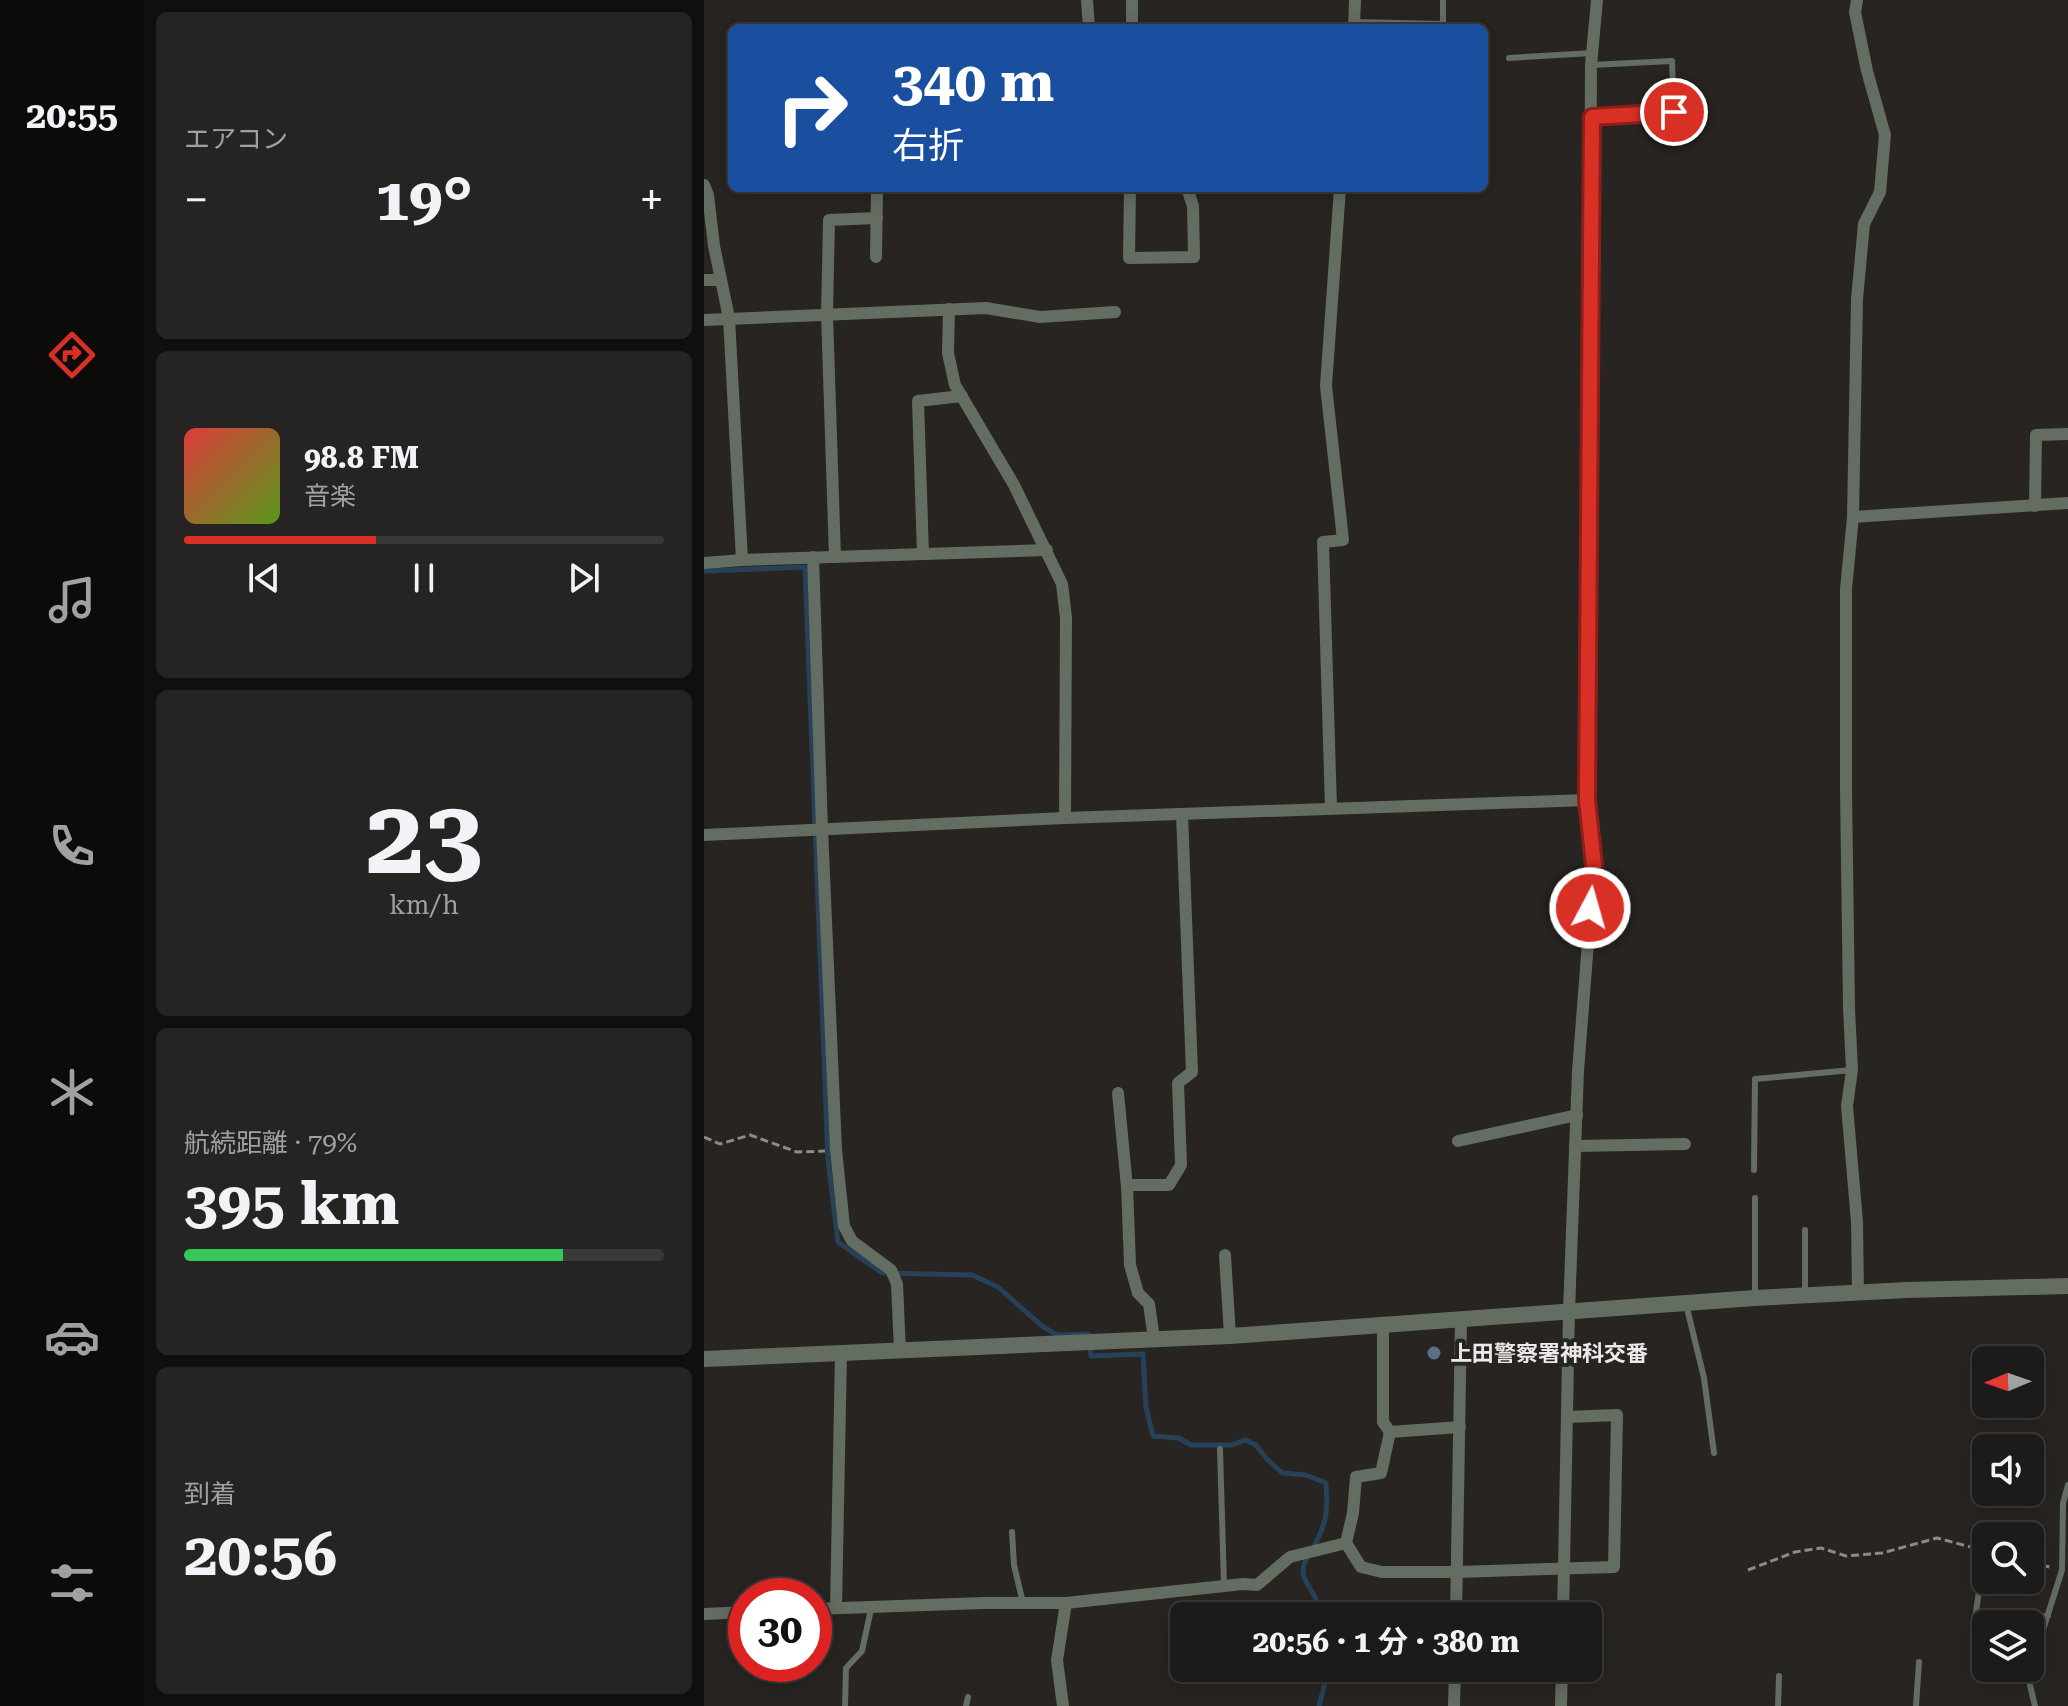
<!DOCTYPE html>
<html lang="ja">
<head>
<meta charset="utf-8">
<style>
  :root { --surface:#1d1b19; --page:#252422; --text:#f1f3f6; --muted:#a0a1a2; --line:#3b3938; --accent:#d93025 }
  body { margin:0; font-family:"Roboto Serif","Noto Sans JP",serif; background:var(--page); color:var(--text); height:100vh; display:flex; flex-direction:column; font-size:30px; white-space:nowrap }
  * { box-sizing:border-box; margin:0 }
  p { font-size:26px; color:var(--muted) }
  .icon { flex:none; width:44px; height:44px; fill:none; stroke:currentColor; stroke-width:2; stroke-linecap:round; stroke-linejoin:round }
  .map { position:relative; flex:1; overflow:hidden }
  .panel { display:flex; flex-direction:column; gap:12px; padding:12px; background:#100f0e; width:560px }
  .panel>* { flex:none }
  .banner { position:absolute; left:24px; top:24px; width:760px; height:168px; border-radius:12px; box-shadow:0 4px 20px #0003,0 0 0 2px var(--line); background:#1a4fa0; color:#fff; overflow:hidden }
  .needle { width:52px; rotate:268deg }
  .buttons { position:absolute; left:1268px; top:1346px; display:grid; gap:16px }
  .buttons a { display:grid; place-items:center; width:72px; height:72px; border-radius:12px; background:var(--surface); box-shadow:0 4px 20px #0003,0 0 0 2px var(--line); font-size:40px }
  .speed { position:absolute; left:24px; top:1578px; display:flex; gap:16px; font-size:40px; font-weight:700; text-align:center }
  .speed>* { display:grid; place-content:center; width:104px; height:104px; border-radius:50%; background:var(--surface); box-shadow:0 4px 20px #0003,0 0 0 2px var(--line); line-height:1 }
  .speed .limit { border:12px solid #d22; background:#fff; color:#111 }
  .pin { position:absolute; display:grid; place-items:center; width:68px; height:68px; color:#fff; margin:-34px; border:4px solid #fff; border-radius:50%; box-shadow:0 2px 8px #0007 }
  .me { position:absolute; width:88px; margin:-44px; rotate:6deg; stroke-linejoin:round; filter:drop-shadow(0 0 6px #0008) }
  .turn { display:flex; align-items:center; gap:28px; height:168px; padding:0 32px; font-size:36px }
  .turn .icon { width:104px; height:104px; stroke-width:2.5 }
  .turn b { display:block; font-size:56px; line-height:68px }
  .big { font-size:60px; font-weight:700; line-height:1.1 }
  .panel .card { flex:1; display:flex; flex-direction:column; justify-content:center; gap:12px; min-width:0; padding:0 28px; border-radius:12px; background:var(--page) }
  .panel .dial { align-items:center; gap:0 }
  .dial b { font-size:104px; line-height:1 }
  .song { display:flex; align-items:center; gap:24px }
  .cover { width:96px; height:96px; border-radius:12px; background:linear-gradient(135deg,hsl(0 70% 55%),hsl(90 70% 35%)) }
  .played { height:8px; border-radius:4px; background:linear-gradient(90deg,var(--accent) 40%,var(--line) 40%) }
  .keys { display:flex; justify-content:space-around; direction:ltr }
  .heat { display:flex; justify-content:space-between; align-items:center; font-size:44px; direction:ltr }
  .charge { height:12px; border-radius:6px; background:linear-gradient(90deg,#34c759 79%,var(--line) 0) }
  .trip { position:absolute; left:466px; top:1602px; width:432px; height:80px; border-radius:12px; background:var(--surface); box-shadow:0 4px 20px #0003,0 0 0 2px var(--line); font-weight:700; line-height:80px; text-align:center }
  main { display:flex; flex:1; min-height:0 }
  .menu { display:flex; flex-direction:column; width:144px; justify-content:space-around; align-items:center; background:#0c0b0a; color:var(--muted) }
  .menu .icon { width:56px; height:56px }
  .menu .on { color:var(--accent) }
  .menu b { font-size:36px; color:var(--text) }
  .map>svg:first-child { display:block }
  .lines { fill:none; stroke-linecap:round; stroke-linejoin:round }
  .stream { stroke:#274258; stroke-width:5 }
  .path { stroke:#8d8a88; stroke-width:3; stroke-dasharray:8 4; stroke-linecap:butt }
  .service { stroke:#636d61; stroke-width:6 }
  .minor { stroke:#636d61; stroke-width:12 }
  .tertiary { stroke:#636d61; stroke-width:16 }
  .route-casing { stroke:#8d1f18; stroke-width:20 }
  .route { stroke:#d93025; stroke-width:14 }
  .service-dot { fill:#5c6f8a; stroke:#272421; stroke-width:3 }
  .labels { text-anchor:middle; stroke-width:8; stroke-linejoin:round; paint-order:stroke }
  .poi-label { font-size:22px; font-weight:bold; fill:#ece9e8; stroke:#272421; text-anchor:start }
</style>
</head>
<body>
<main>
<nav class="menu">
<b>20:55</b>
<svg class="icon on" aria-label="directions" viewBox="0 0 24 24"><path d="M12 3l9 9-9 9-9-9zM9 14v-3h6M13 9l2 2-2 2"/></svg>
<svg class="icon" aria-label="music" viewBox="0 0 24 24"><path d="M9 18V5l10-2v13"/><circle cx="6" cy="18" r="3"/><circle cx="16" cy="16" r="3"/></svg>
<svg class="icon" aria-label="phone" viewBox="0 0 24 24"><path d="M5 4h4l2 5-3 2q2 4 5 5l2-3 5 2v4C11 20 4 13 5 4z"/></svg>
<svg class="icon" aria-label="climate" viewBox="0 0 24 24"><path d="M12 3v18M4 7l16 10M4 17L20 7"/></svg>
<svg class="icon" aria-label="car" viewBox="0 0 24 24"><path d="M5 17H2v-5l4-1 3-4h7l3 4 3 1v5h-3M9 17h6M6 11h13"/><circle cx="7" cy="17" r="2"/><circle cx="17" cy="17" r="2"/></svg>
<svg class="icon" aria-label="filters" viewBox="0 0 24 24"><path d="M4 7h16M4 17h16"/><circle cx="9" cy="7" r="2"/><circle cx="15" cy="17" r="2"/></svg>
</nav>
<section class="panel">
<div class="card"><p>エアコン</p>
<div class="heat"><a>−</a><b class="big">19°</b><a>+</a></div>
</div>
<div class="card">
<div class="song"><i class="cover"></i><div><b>98.8 FM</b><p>音楽</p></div></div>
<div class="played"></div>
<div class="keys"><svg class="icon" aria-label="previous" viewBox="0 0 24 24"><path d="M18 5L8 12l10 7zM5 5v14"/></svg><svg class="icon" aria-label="pause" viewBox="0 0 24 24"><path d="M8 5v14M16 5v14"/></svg><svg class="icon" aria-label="next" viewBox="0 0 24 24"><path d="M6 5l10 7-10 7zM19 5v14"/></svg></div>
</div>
<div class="card dial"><b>23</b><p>km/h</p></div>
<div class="card"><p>航続距離 · 79%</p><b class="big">395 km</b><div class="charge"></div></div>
<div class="card"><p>到着</p><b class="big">20:56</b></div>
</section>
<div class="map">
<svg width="1364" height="1706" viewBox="0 0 1364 1706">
  <rect width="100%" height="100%" fill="#272421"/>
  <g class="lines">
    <g class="stream">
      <path d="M0 571 101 567 124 1160 134 1242 178 1273 268 1275 294 1287 338 1326 353 1335 385 1334 387 1356 439 1354 442 1407 449 1436 475 1438 487 1445H528L541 1440 552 1445 563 1459 578 1473 602 1475 622 1483C624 1511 623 1523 609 1548"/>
      <path d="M604 1556C591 1578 607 1584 613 1602 614 1604 614 1614 614 1616"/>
      <polyline points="615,1706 625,1668"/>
    </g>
    <g class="path">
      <polyline points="0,1137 16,1144 46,1135 93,1152 121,1151"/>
      <polyline points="1326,1562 1349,1568"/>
      <polyline points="1044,1570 1091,1552 1117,1548 1142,1556 1178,1553 1233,1538 1282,1551"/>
    </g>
    <g class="service">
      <polyline points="651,22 739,24 739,0"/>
      <polyline points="805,58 888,53"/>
      <polyline points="887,65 968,61 970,112 888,117"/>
      <polyline points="1050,1170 1051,1079 1148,1070"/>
      <polyline points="1051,1198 1051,1298"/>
      <polyline points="1101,1295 1101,1230"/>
      <polyline points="982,1304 1000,1378 1010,1453"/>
      <polyline points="516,1449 520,1585"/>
      <polyline points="308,1532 310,1565 319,1603"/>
      <polyline points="1276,1584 1270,1626 1282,1624"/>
      <polyline points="1285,1624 1344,1616"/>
      <polyline points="141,1706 142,1668 158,1651 167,1609"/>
      <polyline points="262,1706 264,1697"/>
      <polyline points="1074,1706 1075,1676"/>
      <polyline points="1212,1706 1215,1662"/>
      <polyline points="1331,1706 1324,1677 1358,1570 1359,1503 1364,1485"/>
    </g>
    <g class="minor">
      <polyline points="383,0 385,28"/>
      <polyline points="1153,0 1151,12 1163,71 1181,135 1176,192 1160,224 1153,299 1149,517 1142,589 1142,789 1145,1008 1148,1070 1143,1106 1153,1222 1154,1293"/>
      <polyline points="428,28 428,0"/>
      <polyline points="650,28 651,0"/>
      <polyline points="0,185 4,195 10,246 25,318 38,560"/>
      <polyline points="426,188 425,258 490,257 489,206 483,188"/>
      <polyline points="172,257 173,188"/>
      <polyline points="0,280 17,280"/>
      <polyline points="245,309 244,353 251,385 310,485 358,584 362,618 361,818"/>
      <polyline points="0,320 282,308 336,317 411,312"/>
      <polyline points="1331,506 1332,435 1364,434"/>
      <polyline points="1149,517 1364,503"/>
      <polyline points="219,554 214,401 258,396"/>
      <polyline points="109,557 118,829 132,1150 140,1226 148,1241 187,1270 193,1284 196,1351"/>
      <polyline points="131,557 123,314 125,220 173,218"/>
      <polyline points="0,563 38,560 343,550"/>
      <polyline points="627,808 619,542 639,540 622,386 636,188"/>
      <polyline points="0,835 361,818 883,800"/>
      <polyline points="414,1093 423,1187"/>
      <polyline points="754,1141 873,1115"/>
      <polyline points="871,1146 981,1144"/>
      <polyline points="521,1255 526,1336"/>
      <polyline points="679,1326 679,1422 686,1432"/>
      <polyline points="450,1339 445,1304 434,1293 426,1265 423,1185 465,1185 477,1165 474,1083 488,1072 478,814"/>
      <polyline points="756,1427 686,1432 677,1473 652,1477 649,1513 642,1543 657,1567 678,1572 753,1572 910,1567 913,1415 863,1417"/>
      <polyline points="132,1608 137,1354"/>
      <polyline points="110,1609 279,1603 362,1603 539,1584 553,1585 586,1557 642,1543"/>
      <polyline points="0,1614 42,1612"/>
      <polyline points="752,1616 757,1320"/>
      <polyline points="859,1616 865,1311 874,1071 890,865 883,800 887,65 893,0"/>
      <polyline points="359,1706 353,1660 362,1603"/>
      <polyline points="750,1706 751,1668"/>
      <polyline points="857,1706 858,1668"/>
    </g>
    <polyline class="tertiary" points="0,1359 526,1336 1051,1298 1203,1290 1364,1286"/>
  </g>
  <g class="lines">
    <g class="route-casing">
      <polyline id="route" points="886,908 890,865 883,800 888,117 970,112"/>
    </g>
    <use href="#route" class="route"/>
  </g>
  <circle class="service-dot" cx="730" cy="1353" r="8"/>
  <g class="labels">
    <g class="poi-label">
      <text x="746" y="1361">上田警察署神科交番</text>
    </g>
  </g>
</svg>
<div class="buttons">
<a><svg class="needle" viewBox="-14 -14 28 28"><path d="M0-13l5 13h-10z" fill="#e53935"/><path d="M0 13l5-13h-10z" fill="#a0a1a2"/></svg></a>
<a><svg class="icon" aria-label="sound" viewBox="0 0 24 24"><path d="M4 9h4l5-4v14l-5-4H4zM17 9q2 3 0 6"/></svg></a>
<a><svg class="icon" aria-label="search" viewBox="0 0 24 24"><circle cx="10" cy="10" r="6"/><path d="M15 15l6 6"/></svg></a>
<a><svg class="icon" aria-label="layers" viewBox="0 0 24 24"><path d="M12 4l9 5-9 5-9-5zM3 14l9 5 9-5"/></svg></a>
</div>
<div class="speed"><div class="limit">30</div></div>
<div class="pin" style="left:970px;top:112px;background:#d93025"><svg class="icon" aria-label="arrive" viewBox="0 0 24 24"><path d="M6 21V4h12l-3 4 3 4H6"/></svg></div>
<svg class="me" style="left:886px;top:908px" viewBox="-20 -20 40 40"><circle r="17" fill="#d93025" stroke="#fff" stroke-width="3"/><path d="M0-11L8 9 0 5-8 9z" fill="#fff"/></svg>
<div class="trip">20:56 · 1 分 · 380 m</div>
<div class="banner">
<div class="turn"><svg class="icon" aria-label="right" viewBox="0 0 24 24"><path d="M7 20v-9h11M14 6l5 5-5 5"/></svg><div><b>340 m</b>右折</div></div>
</div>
</div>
</main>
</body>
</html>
